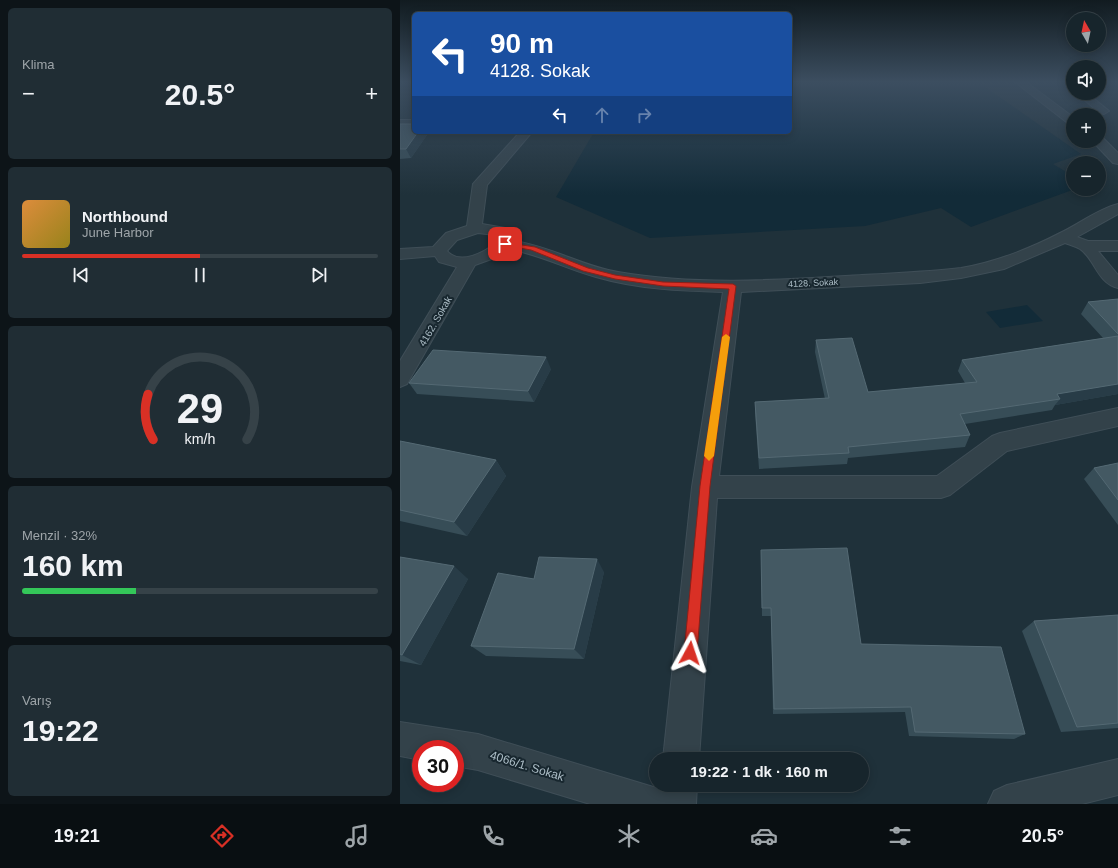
<!DOCTYPE html>
<html lang="tr">
<head>
<meta charset="utf-8">
<style>
  :root { --surface:#17252c; --page:#202d34; --text:#f1f3f6; --muted:#9ea5a9; --line:#364248; --accent:#d93025 }
  body { margin:0; font-family:Arial,sans-serif; background:var(--page); color:var(--text); height:100vh; display:flex; flex-direction:column; font-size:15px; white-space:nowrap }
  * { box-sizing:border-box; margin:0 }
  p { font-size:13px; color:var(--muted) }
  .icon { flex:none; width:22px; height:22px; fill:none; stroke:currentColor; stroke-width:2; stroke-linecap:round; stroke-linejoin:round }
  .map { position:relative; flex:1; overflow:hidden }
  .drawer { display:flex; flex-direction:column; gap:8px; padding:8px; background:#0d1418; width:400px }
  .drawer>* { flex:none }
  .hud { position:absolute; left:12px; top:12px; width:380px; height:122px; border-radius:6px; box-shadow:0 2px 10px #0003,0 0 0 1px var(--line); background:#1a4fa0; color:#fff; overflow:hidden }
  .needle { width:26px; rotate:351deg }
  .buttons { position:absolute; left:666px; top:12px; display:grid; gap:8px }
  .buttons a { display:grid; place-items:center; width:40px; height:40px; border-radius:50%; background:var(--surface); box-shadow:0 2px 10px #0003,0 0 0 1px var(--line); font-size:20px }
  .speed { position:absolute; left:12px; top:740px; display:flex; gap:8px; font-size:20px; font-weight:700; text-align:center }
  .speed>* { display:grid; place-content:center; width:52px; height:52px; border-radius:50%; background:var(--surface); box-shadow:0 2px 10px #0003,0 0 0 1px var(--line); line-height:1 }
  .speed .limit { border:6px solid #d22; background:#fff; color:#111 }
  .pin { position:absolute; display:grid; place-items:center; width:34px; height:34px; color:#fff; margin:-17px; border-radius:8px; box-shadow:0 2px 6px #0006 }
  .me { position:absolute; width:44px; margin:-22px; rotate:5deg; stroke-linejoin:round; filter:drop-shadow(0 0 3px #0008) }
  .turn { display:flex; align-items:center; gap:14px; height:84px; padding:0 12px; font-size:18px }
  .turn .icon { width:52px; height:52px; stroke-width:2.5 }
  .turn b { display:block; font-size:28px; line-height:34px }
  .lanes { display:flex; align-items:center; height:38px; padding:0 12px; background:#0003; justify-content:center; gap:20px; direction:ltr }
  .lanes .off { opacity:.35 }
  .big { font-size:30px; font-weight:800; line-height:1.1 }
  .drawer .widget { flex:1; display:flex; flex-direction:column; justify-content:center; gap:6px; min-width:0; padding:0 14px; border-radius:6px; background:var(--page) }
  .drawer .dial { align-items:center; gap:0 }
  .dial svg { height:104px; overflow:visible; fill:none; stroke:var(--line); stroke-width:7; stroke-linecap:round; text-anchor:middle }
  .dial text { fill:var(--text); stroke:none }
  .song { display:flex; align-items:center; gap:12px }
  .cover { width:48px; height:48px; border-radius:6px; background:linear-gradient(135deg,hsl(30 70% 55%),hsl(50 70% 35%)) }
  .played { height:4px; border-radius:2px; background:linear-gradient(90deg,var(--accent) 50%,var(--line) 50%) }
  .keys { display:flex; justify-content:space-around; direction:ltr }
  .heat { display:flex; justify-content:space-between; align-items:center; font-size:22px; direction:ltr }
  .charge { height:6px; border-radius:3px; background:linear-gradient(90deg,#34c759 32%,var(--line) 0) }
  .trip { position:absolute; left:249px; top:752px; width:220px; height:40px; border-radius:20px; background:var(--surface); box-shadow:0 2px 10px #0003,0 0 0 1px var(--line); font-weight:800; line-height:40px; text-align:center }
  .menu { display:flex; height:64px; justify-content:space-around; align-items:center; background:#090f12; color:var(--muted) }
  .menu .icon { width:28px; height:28px }
  .menu .selected { color:var(--accent) }
  .menu b { font-size:18px; color:var(--text) }
  main { display:flex; flex:1; min-height:0 }
  .map>svg:first-child { display:block }
  .water { fill:#122b38 }
  .lines { fill:none; stroke-linecap:round; stroke-linejoin:round }
  .street-casing { stroke:#3f4e57; stroke-width:2 }
  .street { fill:#33424a; fill-rule:evenodd }
  .wall { fill:#374d57 }
  .shaded-wall { fill:#283c47 }
  .building { fill:#445963; stroke:#546973 }
  .route { fill:#d93025; stroke:#8d1f18 }
  .slow { fill:#f59e0b }
  .labels { text-anchor:middle; stroke-width:4; stroke-linejoin:round; paint-order:stroke }
  .far-street-label { font-size:9px; fill:#adbec7; stroke:#18272f }
  .street-label { font-size:10px; fill:#adbec7; stroke:#18272f }
  .near-street-label { font-size:12px; fill:#adbec7; stroke:#18272f }
</style>
</head>
<body>
<main>
<section class="drawer">
<div class="widget"><p>Klima</p>
<div class="heat"><a>−</a><b class="big">20.5°</b><a>+</a></div>
</div>
<div class="widget">
<div class="song"><i class="cover"></i><div><b>Northbound</b><p>June Harbor</p></div></div>
<div class="played"></div>
<div class="keys"><svg class="icon" aria-label="previous" viewBox="0 0 24 24"><path d="M18 5L8 12l10 7zM5 5v14"/></svg><svg class="icon" aria-label="pause" viewBox="0 0 24 24"><path d="M8 5v14M16 5v14"/></svg><svg class="icon" aria-label="next" viewBox="0 0 24 24"><path d="M6 5l10 7-10 7zM19 5v14"/></svg></div>
</div>
<div class="widget dial"><svg viewBox="0 0 100 80">
<path d="M14 69A42 42 0 1 1 86 69"/>
<path d="M14 69A42 42 0 0 1 10 34" stroke="#d93025"/>
<text x="50" y="56" font-size="32" font-weight="700">29</text>
<text x="50" y="72" font-size="11">km/h</text>
</svg></div>
<div class="widget"><p>Menzil · 32%</p><b class="big">160 km</b><div class="charge"></div></div>
<div class="widget"><p>Varış</p><b class="big">19:22</b></div>
</section>
<div class="map">
<svg width="718" height="804" viewBox="0 0 718 804">
  <rect width="100%" height="100%" fill="#1f313a"/>
  <g class="water">
    <polygon points="390,82 578,82 681,154 653,164 673,176 673,189 675,189 571,227 541,208 465,226 250,238 156,197 194,132 390,132"/>
    <polygon points="627,305 643,321 600,328 586,312"/>
  </g>
  <g class="lines">
    <g class="street-casing">
      <g id="street">
        <polygon points="615,82 626,82 673,117 673,125 669,124"/>
        <polygon points="676,93 687,93 709,111 704,114 700,113"/>
        <rect x="0" y="120" width="14" height="6"/>
        <path d="M120 132H132L87 185 82 224 105 228 114 241C150 246 182 266 218 272 299 286 380 280 462 275 495 273 528 272 561 268 596 262 629 249 660 233 679 224 698 209 718 204V214L677 237 688 241H718V251H698L718 275V288C697 283 695 259 680 249 675 246 670 245 665 243L604 269 561 278 520 283 341 292 319 476H537L592 436 600 433 718 408V426L607 451 550 495 541 498H317L299 759H263L292 487 323 292C281 291 237 289 196 277 166 269 139 254 108 249L97 257 75 265 7 384 0 387V361L57 267 39 262 35 256 0 259V249L33 247 46 233 67 226 73 184ZM78 233 95 235 98 239 97 242C85 252 60 266 47 251L57 240Z"/>
        <polygon points="699,137 703,138 718,153 718,164 713,163 695,144 693,141 699,141"/>
        <polygon points="0,722 78,734 260,789 261,785 297,785 296,804 190,804 78,770 55,766 55,749 21,749 21,760 0,756"/>
        <polygon points="718,759 718,795 682,804 588,804 594,791 607,785"/>
      </g>
    </g>
    <use href="#street" class="street"/>
  </g>
  <g class="wall">
    <polygon points="0,124 29,132 11,158 0,159"/>
    <polygon points="718,299 718,394 655,405 652,410 565,424 570,435 565,447 448,458 447,464 359,469 355,413 355,402 425,399 415,352 416,340 468,392 565,383 558,371 562,360 703,338 681,314 688,302"/>
    <polygon points="151,369 134,402 17,394 9,383"/>
    <polygon points="0,441 96,460 106,476 67,536 0,521"/>
    <polygon points="718,463 718,525 684,479 694,468"/>
    <polygon points="361,550 461,644 625,734 614,739 509,736 505,712 373,714 371,616 362,616"/>
    <polygon points="0,557 68,579 21,665 0,661"/>
    <polygon points="204,572 184,659 86,656 71,646 134,579"/>
    <polygon points="718,615 718,728 661,732 622,631 634,621"/>
  </g>
  <g class="shaded-wall">
    <polygon points="18,132 29,132 11,158 6,149"/>
    <polygon points="146,357 151,369 134,402 128,391"/>
    <polygon points="718,384 718,394 655,405 660,399 657,394"/>
    <polygon points="96,460 106,476 67,536 54,522"/>
    <polygon points="197,559 204,572 184,659 174,649"/>
    <polygon points="54,566 68,579 21,665 2,655"/>
  </g>
  <g class="building">
    <polygon points="0,124 14,124 14,132 18,132 6,149 0,149"/>
    <polygon points="718,299 718,334 688,302"/>
    <polygon points="718,336 718,384 657,394 660,399 560,414 570,435 448,447 449,453 359,458 355,402 429,398 416,340 452,338 468,392 577,382 562,360"/>
    <polygon points="33,350 146,357 128,391 9,383"/>
    <polygon points="0,441 96,460 54,522 0,510"/>
    <polygon points="718,463 718,500 694,468"/>
    <polygon points="447,548 461,644 601,647 625,734 515,732 511,707 374,709 371,608 362,608 361,550"/>
    <polygon points="0,557 54,566 2,655 0,654"/>
    <polygon points="139,557 197,559 174,649 71,646 98,573 134,579"/>
    <polygon points="718,615 718,723 677,727 634,621"/>
  </g>
  <linearGradient id="sky" x2="0" y2="1"><stop stop-color="#111b20"/><stop offset="0.42" stop-color="#3c4e60"/><stop offset="1" stop-color="#3c4e60" stop-opacity="0"/></linearGradient>
  <rect width="718" height="195" fill="url(#sky)"/>
  <polygon class="route" points="103,242 135,247 188,268 215,275 263,282 333,284 336,286 310,486 297,653 295,658 290,660 286,658 284,653 300,486 329,289 263,286 215,279 183,271 131,250 103,245"/>
  <polygon class="slow" points="326,334 330,337 314,456 309,461 304,456 322,337"/>
  <g class="labels">
    <g class="far-street-label">
      <text transform="translate(413 283) rotate(-3)" y="3">4128. Sokak</text>
    </g>
    <g class="street-label">
      <text transform="translate(35 321) rotate(-60)" y="4">4162. Sokak</text>
    </g>
    <g class="near-street-label">
      <text transform="translate(127 766) rotate(17)" y="4">4066/1. Sokak</text>
    </g>
  </g>
</svg>
<div class="buttons">
<a><svg class="needle" viewBox="-14 -14 28 28"><path d="M0-13l5 13h-10z" fill="#e53935"/><path d="M0 13l5-13h-10z" fill="#9ea5a9"/></svg></a>
<a><svg class="icon" aria-label="sound" viewBox="0 0 24 24"><path d="M4 9h4l5-4v14l-5-4H4zM17 9q2 3 0 6"/></svg></a>
<a>+</a>
<a>−</a>
</div>
<div class="speed"><div class="limit">30</div></div>
<div class="pin" style="left:105px;top:244px;background:#d93025"><svg class="icon" aria-label="arrive" viewBox="0 0 24 24"><path d="M6 21V4h12l-3 4 3 4H6"/></svg></div>
<svg class="me" style="left:290px;top:653px" viewBox="-20 -20 40 40"><path d="M0-17L14 15 0 8-14 15z" fill="#d93025" stroke="#fff" stroke-width="4"/></svg>
<div class="trip">19:22 · 1 dk · 160 m</div>
<div class="hud">
<div class="turn"><svg class="icon" aria-label="left" viewBox="0 0 24 24"><path d="M17 20v-9H6M10 6l-5 5 5 5"/></svg><div><b>90 m</b>4128. Sokak</div></div>
<div class="lanes"><svg class="icon" aria-label="left" viewBox="0 0 24 24"><path d="M17 20v-9H6M10 6l-5 5 5 5"/></svg><svg class="icon off" aria-label="ahead" viewBox="0 0 24 24"><path d="M12 20V5M6 11l6-6 6 6"/></svg><svg class="icon off" aria-label="right" viewBox="0 0 24 24"><path d="M7 20v-9h11M14 6l5 5-5 5"/></svg></div>
</div>
</div>
</main>
<nav class="menu">
<b>19:21</b>
<svg class="icon selected" aria-label="directions" viewBox="0 0 24 24"><path d="M12 3l9 9-9 9-9-9zM9 14v-3h6M13 9l2 2-2 2"/></svg>
<svg class="icon" aria-label="music" viewBox="0 0 24 24"><path d="M9 18V5l10-2v13"/><circle cx="6" cy="18" r="3"/><circle cx="16" cy="16" r="3"/></svg>
<svg class="icon" aria-label="phone" viewBox="0 0 24 24"><path d="M5 4h4l2 5-3 2q2 4 5 5l2-3 5 2v4C11 20 4 13 5 4z"/></svg>
<svg class="icon" aria-label="climate" viewBox="0 0 24 24"><path d="M12 3v18M4 7l16 10M4 17L20 7"/></svg>
<svg class="icon" aria-label="car" viewBox="0 0 24 24"><path d="M5 17H2v-5l4-1 3-4h7l3 4 3 1v5h-3M9 17h6M6 11h13"/><circle cx="7" cy="17" r="2"/><circle cx="17" cy="17" r="2"/></svg>
<svg class="icon" aria-label="filters" viewBox="0 0 24 24"><path d="M4 7h16M4 17h16"/><circle cx="9" cy="7" r="2"/><circle cx="15" cy="17" r="2"/></svg>
<b>20.5°</b>
</nav>
</body>
</html>
